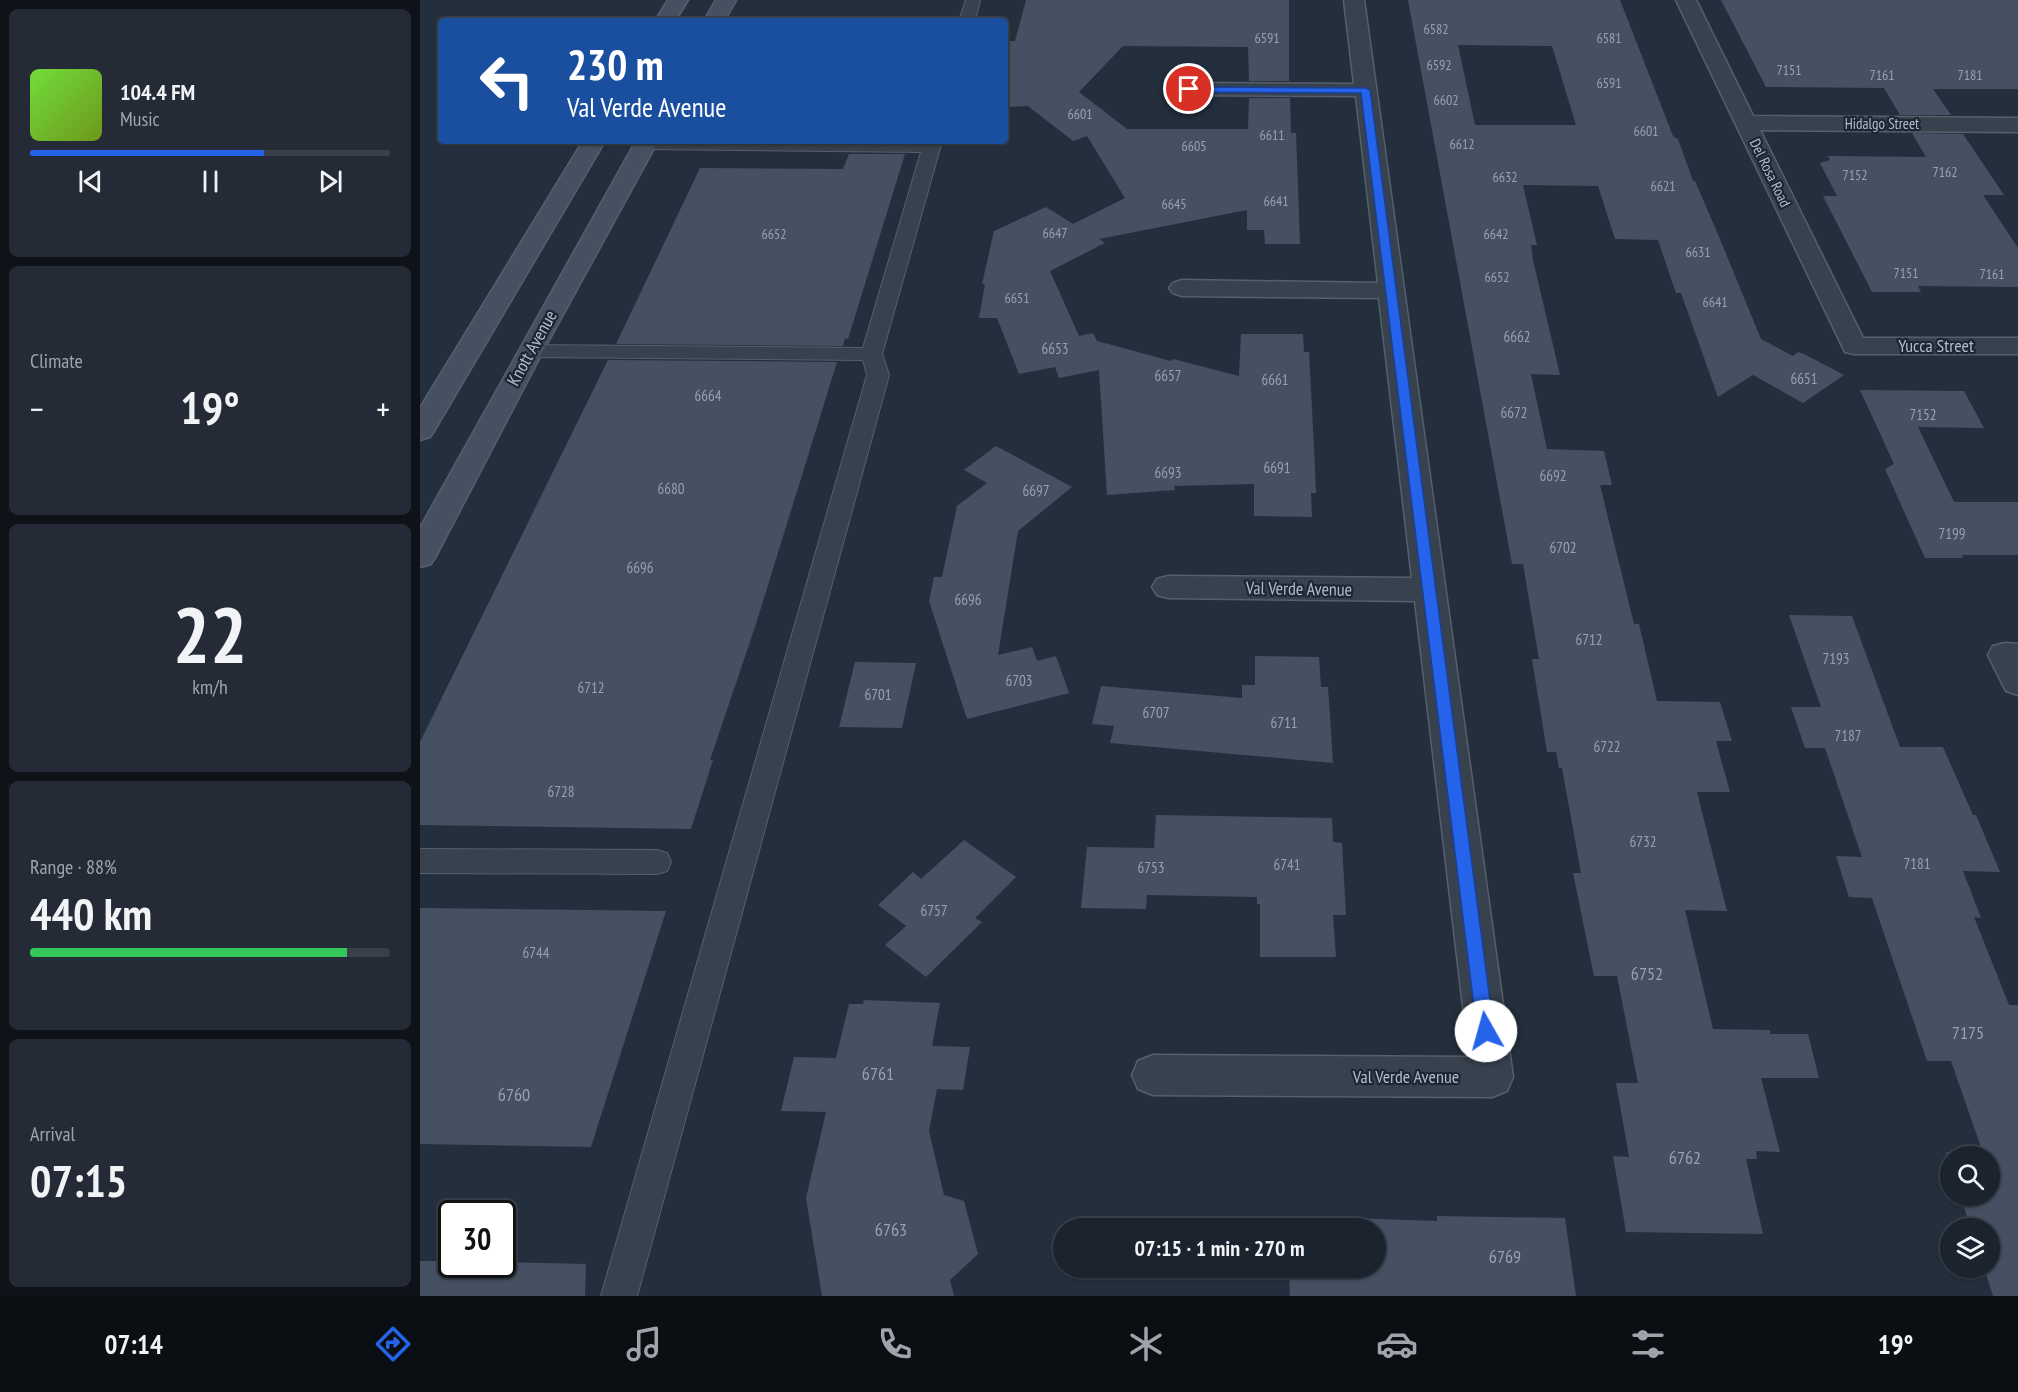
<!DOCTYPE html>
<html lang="en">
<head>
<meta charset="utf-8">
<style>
  :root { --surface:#1b232e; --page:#242b36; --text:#f1f3f6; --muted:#a0a4aa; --line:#39404a; --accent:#2563eb }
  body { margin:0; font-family:"PT Sans Narrow",sans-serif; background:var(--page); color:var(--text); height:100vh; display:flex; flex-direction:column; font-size:22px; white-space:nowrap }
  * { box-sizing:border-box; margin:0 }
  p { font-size:20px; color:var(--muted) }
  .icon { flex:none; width:33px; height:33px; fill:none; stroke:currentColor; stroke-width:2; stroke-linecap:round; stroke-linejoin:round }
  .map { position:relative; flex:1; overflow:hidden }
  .panel { display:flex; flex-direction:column; gap:9px; padding:9px; background:#0f1319; width:420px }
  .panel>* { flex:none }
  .banner { position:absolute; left:18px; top:18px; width:570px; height:126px; border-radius:6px; box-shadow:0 2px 4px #0004,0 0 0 2px var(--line); background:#1a4fa0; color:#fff; overflow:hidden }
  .tools { position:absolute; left:1520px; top:1146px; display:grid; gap:12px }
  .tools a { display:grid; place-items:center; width:60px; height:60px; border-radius:50%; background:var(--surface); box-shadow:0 2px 4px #0004,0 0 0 2px var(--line); font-size:30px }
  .speed { position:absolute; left:18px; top:1200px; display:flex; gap:12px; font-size:30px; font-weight:700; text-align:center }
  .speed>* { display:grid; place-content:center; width:78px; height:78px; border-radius:50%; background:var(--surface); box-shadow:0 2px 4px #0004,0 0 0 2px var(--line); line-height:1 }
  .speed .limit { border:3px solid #111; border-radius:9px; background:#fff; color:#111 }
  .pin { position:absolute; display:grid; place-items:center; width:51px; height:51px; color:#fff; margin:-26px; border:3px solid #fff; border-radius:50%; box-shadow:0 2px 6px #0007 }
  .me { position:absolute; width:66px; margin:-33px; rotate:353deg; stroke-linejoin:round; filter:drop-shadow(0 0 4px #0008) }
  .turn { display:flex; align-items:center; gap:21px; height:126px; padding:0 30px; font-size:27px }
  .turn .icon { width:78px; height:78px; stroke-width:2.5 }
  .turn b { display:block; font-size:42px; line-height:51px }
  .big { font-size:45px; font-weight:700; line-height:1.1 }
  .panel .tile { flex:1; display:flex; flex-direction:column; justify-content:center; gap:9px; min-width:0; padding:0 21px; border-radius:9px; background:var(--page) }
  .panel .dial { align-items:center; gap:0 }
  .dial b { font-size:78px; line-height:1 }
  .song { display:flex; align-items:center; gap:18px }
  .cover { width:72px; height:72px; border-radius:9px; background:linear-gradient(135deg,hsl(100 70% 55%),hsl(80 70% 35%)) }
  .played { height:6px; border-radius:3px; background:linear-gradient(90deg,var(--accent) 65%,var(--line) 65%) }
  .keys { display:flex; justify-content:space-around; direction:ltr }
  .heat { display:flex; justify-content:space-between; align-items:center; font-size:33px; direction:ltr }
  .charge { height:9px; border-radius:4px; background:linear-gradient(90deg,#34c759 88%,var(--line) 0) }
  .trip { position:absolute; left:633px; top:1218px; width:333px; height:60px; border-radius:30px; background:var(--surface); box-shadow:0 2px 4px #0004,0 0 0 2px var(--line); font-weight:700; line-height:60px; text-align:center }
  .dock { display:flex; height:96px; justify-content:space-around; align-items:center; background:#0b0e12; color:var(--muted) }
  .dock .icon { width:42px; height:42px }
  .dock .selected { color:var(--accent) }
  .dock b { font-size:27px; color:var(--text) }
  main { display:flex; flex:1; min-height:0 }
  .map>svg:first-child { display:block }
  .building { fill:#455162; fill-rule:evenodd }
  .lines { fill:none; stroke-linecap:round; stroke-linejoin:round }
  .service-casing { stroke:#565f6c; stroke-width:2 }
  .minor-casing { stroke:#565f6c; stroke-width:3 }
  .secondary-casing { stroke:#565f6c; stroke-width:3 }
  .service { fill:#38414e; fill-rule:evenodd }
  .minor { fill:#38414e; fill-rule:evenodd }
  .secondary { fill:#465061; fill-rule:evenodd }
  .route { fill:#2563eb; stroke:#184099; stroke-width:1.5 }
  .labels { text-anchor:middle; stroke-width:4.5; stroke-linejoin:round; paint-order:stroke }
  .far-number-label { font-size:14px; fill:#98a1af }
  .far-street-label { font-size:15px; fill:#b4bcc9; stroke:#1d2633 }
  .number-label { font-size:15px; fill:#98a1af }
  .street-label { font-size:18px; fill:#b4bcc9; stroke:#1d2633 }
  .near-number-label { font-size:18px; fill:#98a1af }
</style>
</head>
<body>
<main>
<section class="panel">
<div class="tile">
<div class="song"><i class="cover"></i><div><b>104.4 FM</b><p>Music</p></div></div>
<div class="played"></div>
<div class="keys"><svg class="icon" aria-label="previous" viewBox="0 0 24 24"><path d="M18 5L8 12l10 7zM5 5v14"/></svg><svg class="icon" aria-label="pause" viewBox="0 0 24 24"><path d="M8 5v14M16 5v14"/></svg><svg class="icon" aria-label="next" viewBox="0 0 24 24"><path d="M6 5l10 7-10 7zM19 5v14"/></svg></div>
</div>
<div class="tile"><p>Climate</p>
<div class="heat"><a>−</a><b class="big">19°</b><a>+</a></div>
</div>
<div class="tile dial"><b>22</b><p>km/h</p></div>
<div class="tile"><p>Range · 88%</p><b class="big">440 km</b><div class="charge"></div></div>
<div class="tile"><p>Arrival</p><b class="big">07:15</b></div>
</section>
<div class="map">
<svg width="1598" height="1296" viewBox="0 0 1598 1296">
  <rect width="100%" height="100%" fill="#242f3e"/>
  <g class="building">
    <polygon points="606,0 869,0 869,81 829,81 828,47 703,46 659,92 707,129 828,129 829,98 870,98 871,133 876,133 880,244 845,244 844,230 827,230 827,210 679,239 685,243 630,271 659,336 673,333 677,341 751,361 753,359 819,376 821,334 883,334 884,352 889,352 894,448 896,493 891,493 892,517 834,516 834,484 754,486 755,490 687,495 679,370 639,378 635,367 599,374 577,318 559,318 565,284 562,284 574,231 626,207 653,224 705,198 667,136 653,141 608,106 585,107 585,41 595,41"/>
    <path d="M988 0H1200L1253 136 1258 139 1273 181H1275L1297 232 1341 339 1373 356 1378 352 1384 354 1424 375 1383 403 1333 375 1298 397 1261 293H1256L1238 240 1195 239 1178 186 1103 185 1117 245H1111L1113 260 1140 375 1111 374 1127 449 1184 451 1192 485H1180L1214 624H1219L1237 701 1300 702 1312 741H1296L1310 792H1277L1307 911 1265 910 1293 1029 1350 1030V1034H1388L1399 1078H1341L1360 1152 1336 1151 1337 1159H1326L1343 1234 1206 1232 1193 1156 1209 1157 1196 1083H1218L1197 976H1174L1153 873H1161L1142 768H1139L1136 752H1127L1112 659H1119L1103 564H1092ZM1038 45 1132 46 1156 125H1055Z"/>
    <polygon points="1301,0 1598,0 1598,89 1513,89 1531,115 1480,115 1464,88 1346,87"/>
    <polygon points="1492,133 1543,134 1584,195 1563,195 1598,248 1598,287 1498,286 1501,292 1452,292 1403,196 1417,196 1400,163 1410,160 1408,156 1506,157"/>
    <polygon points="429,154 485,154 428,339 425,338 423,346 196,344 280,168 423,169"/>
    <polygon points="188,360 417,362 335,627 290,760 293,760 271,829 0,825 0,742"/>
    <polygon points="1440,390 1544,391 1564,428 1498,427 1534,502 1598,502 1598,555 1542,555 1543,558 1505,558 1465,469 1474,464"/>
    <polygon points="576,446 652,487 598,531 578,655 612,647 617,661 636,656 649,693 547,719 509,601 514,577 522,577 537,506 567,483 544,470"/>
    <polygon points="1369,615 1432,616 1480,747 1523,747 1553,815 1556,815 1580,872 1543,871 1561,918 1554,917 1589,1005 1598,1005 1598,1296 1573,1296 1564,1268 1569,1268 1569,1228 1551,1228 1540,1196 1569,1196 1569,1156 1530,1156 1530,1166 1526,1152 1563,1153 1531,1061 1507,1061 1452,898 1429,897 1416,856 1442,857 1405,748 1385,748 1371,707 1401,707"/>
    <polygon points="835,656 899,657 901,687 908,687 913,763 690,743 694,726 672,724 681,686 822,698 822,685 835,685"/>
    <polygon points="435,662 496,663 482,728 419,727"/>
    <polygon points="736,815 912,818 913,842 922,843 926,915 913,915 916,957 840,957 840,904 837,904 837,897 727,895 726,909 661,908 667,847 734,848"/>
    <polygon points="544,840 596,877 555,918 562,922 506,977 465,945 486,926 458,905 493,872 501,879"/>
    <polygon points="0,908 246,911 171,1147 0,1144"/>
    <polygon points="444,1000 520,1003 512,1046 550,1047 543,1090 517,1089 509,1131 524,1195 544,1201 558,1254 530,1280 534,1296 402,1296 386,1198 406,1112 361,1111 374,1057 416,1058 429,1004 443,1004"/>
    <polygon points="869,1216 1017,1221 1017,1216 1145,1218 1156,1296 870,1296 869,1268 956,1268 956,1228 869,1228"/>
    <polygon points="0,1261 32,1261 32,1264 82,1264 82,1262 166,1264 165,1296 0,1296"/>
  </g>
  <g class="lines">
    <g class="service-casing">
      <g id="service">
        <polygon points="546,0 560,0 555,21 539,21"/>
        <polygon points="219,141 522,141 462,354 469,375 217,1296 181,1296 447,375 443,360 110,357 103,355 100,351 103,347 110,345 443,348 501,152 226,149 220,148 217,144"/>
        <polygon points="0,849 237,850 247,853 251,862 247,871 237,874 0,873"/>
      </g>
    </g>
    <g class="minor-casing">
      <g id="minor">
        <polygon points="924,0 944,0 1093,1077 1087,1091 1072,1097 733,1095 718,1089 712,1075 718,1061 733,1055 1049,1057 995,601 748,598 737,595 732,587 737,579 748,576 992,578 959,298 762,296 753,293 749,288 753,283 762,280 958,283 936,96 769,95 761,94 758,89 761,84 769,83 934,84"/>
        <polygon points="1256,0 1276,0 1333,116 1598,118 1598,132 1340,130 1443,338 1598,338 1598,354 1434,354 1425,352"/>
        <polygon points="1585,643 1598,644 1598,695 1586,691 1568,655 1573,646"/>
      </g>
    </g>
    <g class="secondary-casing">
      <g id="secondary">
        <polygon points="248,0 268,0 255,21 235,21"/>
        <polygon points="296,0 316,0 304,21 284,21"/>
        <polygon points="163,141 185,141 14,431 10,437 0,440 0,408"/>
        <polygon points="216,141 238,141 123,351 16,556 11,564 0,567 0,528"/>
      </g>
    </g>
    <use href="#service" class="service"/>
    <use href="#minor" class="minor"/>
    <use href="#secondary" class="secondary"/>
  </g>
  <polygon class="route" points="766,87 945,88 950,90 1074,1031 1072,1036 1066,1039 1060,1036 1057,1031 941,93 769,92 766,91"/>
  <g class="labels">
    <g class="far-number-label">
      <text x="1016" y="34">6582</text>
      <text x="847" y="43">6591</text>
      <text x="1189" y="43">6581</text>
      <text x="1019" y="70">6592</text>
      <text x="1369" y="75">7151</text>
      <text x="1462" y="80">7161</text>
      <text x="1550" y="80">7181</text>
      <text x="1189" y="88">6591</text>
      <text x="1026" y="105">6602</text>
      <text x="660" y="119">6601</text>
      <text x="1226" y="136">6601</text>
      <text x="852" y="140">6611</text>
      <text x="1042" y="149">6612</text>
      <text x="774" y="151">6605</text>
      <text x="1525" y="177">7162</text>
      <text x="1435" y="180">7152</text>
      <text x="1085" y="182">6632</text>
      <text x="1243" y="191">6621</text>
      <text x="856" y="206">6641</text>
      <text x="754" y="209">6645</text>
      <text x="635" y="238">6647</text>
      <text x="354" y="239">6652</text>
      <text x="1076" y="239">6642</text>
      <text x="1278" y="257">6631</text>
      <text x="1486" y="278">7151</text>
      <text x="1572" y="279">7161</text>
      <text x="1077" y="282">6652</text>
      <text x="597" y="303">6651</text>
      <text x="1295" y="307">6641</text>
    </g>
    <g class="far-street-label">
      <text x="1462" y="129">Hidalgo Street</text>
      <text transform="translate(1350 173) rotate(64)" y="5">Del Rosa Road</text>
    </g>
    <g class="number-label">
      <text x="1097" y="342">6662</text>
      <text x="635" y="354">6653</text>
      <text x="748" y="381">6657</text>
      <text x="1384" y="384">6651</text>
      <text x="855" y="385">6661</text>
      <text x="288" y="401">6664</text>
      <text x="1094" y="418">6672</text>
      <text x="1503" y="420">7152</text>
      <text x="857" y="473">6691</text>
      <text x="748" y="478">6693</text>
      <text x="1133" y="481">6692</text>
      <text x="251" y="494">6680</text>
      <text x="616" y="496">6697</text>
      <text x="1532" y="539">7199</text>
      <text x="1143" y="553">6702</text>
      <text x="220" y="573">6696</text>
      <text x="548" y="605">6696</text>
      <text x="1169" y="645">6712</text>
      <text x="1416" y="664">7193</text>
      <text x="599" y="686">6703</text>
      <text x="171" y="693">6712</text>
      <text x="458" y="700">6701</text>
      <text x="736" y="718">6707</text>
      <text x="864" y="728">6711</text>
      <text x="1428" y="741">7187</text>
      <text x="1187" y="752">6722</text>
      <text x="141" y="797">6728</text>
      <text x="1223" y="847">6732</text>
      <text x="1497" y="869">7181</text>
      <text x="867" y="870">6741</text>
      <text x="731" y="873">6753</text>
      <text x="514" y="916">6757</text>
      <text x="116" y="958">6744</text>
    </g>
    <g class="street-label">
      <text x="1516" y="352">Yucca Street</text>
      <text transform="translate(112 348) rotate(-61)" y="6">Knott Avenue</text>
      <text transform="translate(879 589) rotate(1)" y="6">Val Verde Avenue</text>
      <text x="986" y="1083">Val Verde Avenue</text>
    </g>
    <g class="near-number-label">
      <text x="1227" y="980">6752</text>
      <text x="1548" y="1039">7175</text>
      <text x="458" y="1080">6761</text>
      <text x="94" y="1101">6760</text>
      <text x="1265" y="1164">6762</text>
      <text x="471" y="1236">6763</text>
      <text x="1085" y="1263">6769</text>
    </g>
  </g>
</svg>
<div class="tools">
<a><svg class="icon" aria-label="search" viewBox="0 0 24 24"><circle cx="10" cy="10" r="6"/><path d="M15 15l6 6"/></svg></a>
<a><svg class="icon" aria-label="layers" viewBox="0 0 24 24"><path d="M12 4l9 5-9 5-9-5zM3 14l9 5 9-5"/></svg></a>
</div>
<div class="speed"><div class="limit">30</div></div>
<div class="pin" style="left:769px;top:89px;background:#d93025"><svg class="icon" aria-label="arrive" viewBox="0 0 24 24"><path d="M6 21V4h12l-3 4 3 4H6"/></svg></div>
<svg class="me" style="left:1066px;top:1031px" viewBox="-20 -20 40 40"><circle r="19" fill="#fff"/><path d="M0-13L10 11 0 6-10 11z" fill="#2563eb"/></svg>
<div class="trip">07:15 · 1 min · 270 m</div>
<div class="banner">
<div class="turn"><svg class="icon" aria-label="left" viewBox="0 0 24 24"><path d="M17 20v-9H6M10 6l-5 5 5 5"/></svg><div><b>230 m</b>Val Verde Avenue</div></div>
</div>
</div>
</main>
<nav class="dock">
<b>07:14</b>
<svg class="icon selected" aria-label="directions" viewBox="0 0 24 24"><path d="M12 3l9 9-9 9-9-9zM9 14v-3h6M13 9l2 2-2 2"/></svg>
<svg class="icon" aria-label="music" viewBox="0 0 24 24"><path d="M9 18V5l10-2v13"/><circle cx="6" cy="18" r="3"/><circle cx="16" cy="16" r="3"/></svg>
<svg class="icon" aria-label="phone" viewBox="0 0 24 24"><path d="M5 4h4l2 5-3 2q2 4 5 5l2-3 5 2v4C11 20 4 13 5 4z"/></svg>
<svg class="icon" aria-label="climate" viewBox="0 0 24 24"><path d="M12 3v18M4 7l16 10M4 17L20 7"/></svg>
<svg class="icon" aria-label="car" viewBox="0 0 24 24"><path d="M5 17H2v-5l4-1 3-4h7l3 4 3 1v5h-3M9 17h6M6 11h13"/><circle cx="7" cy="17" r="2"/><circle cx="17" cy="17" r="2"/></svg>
<svg class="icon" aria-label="filters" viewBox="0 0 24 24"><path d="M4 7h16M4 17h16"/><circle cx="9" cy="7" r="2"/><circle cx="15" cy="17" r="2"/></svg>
<b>19°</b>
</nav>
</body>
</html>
